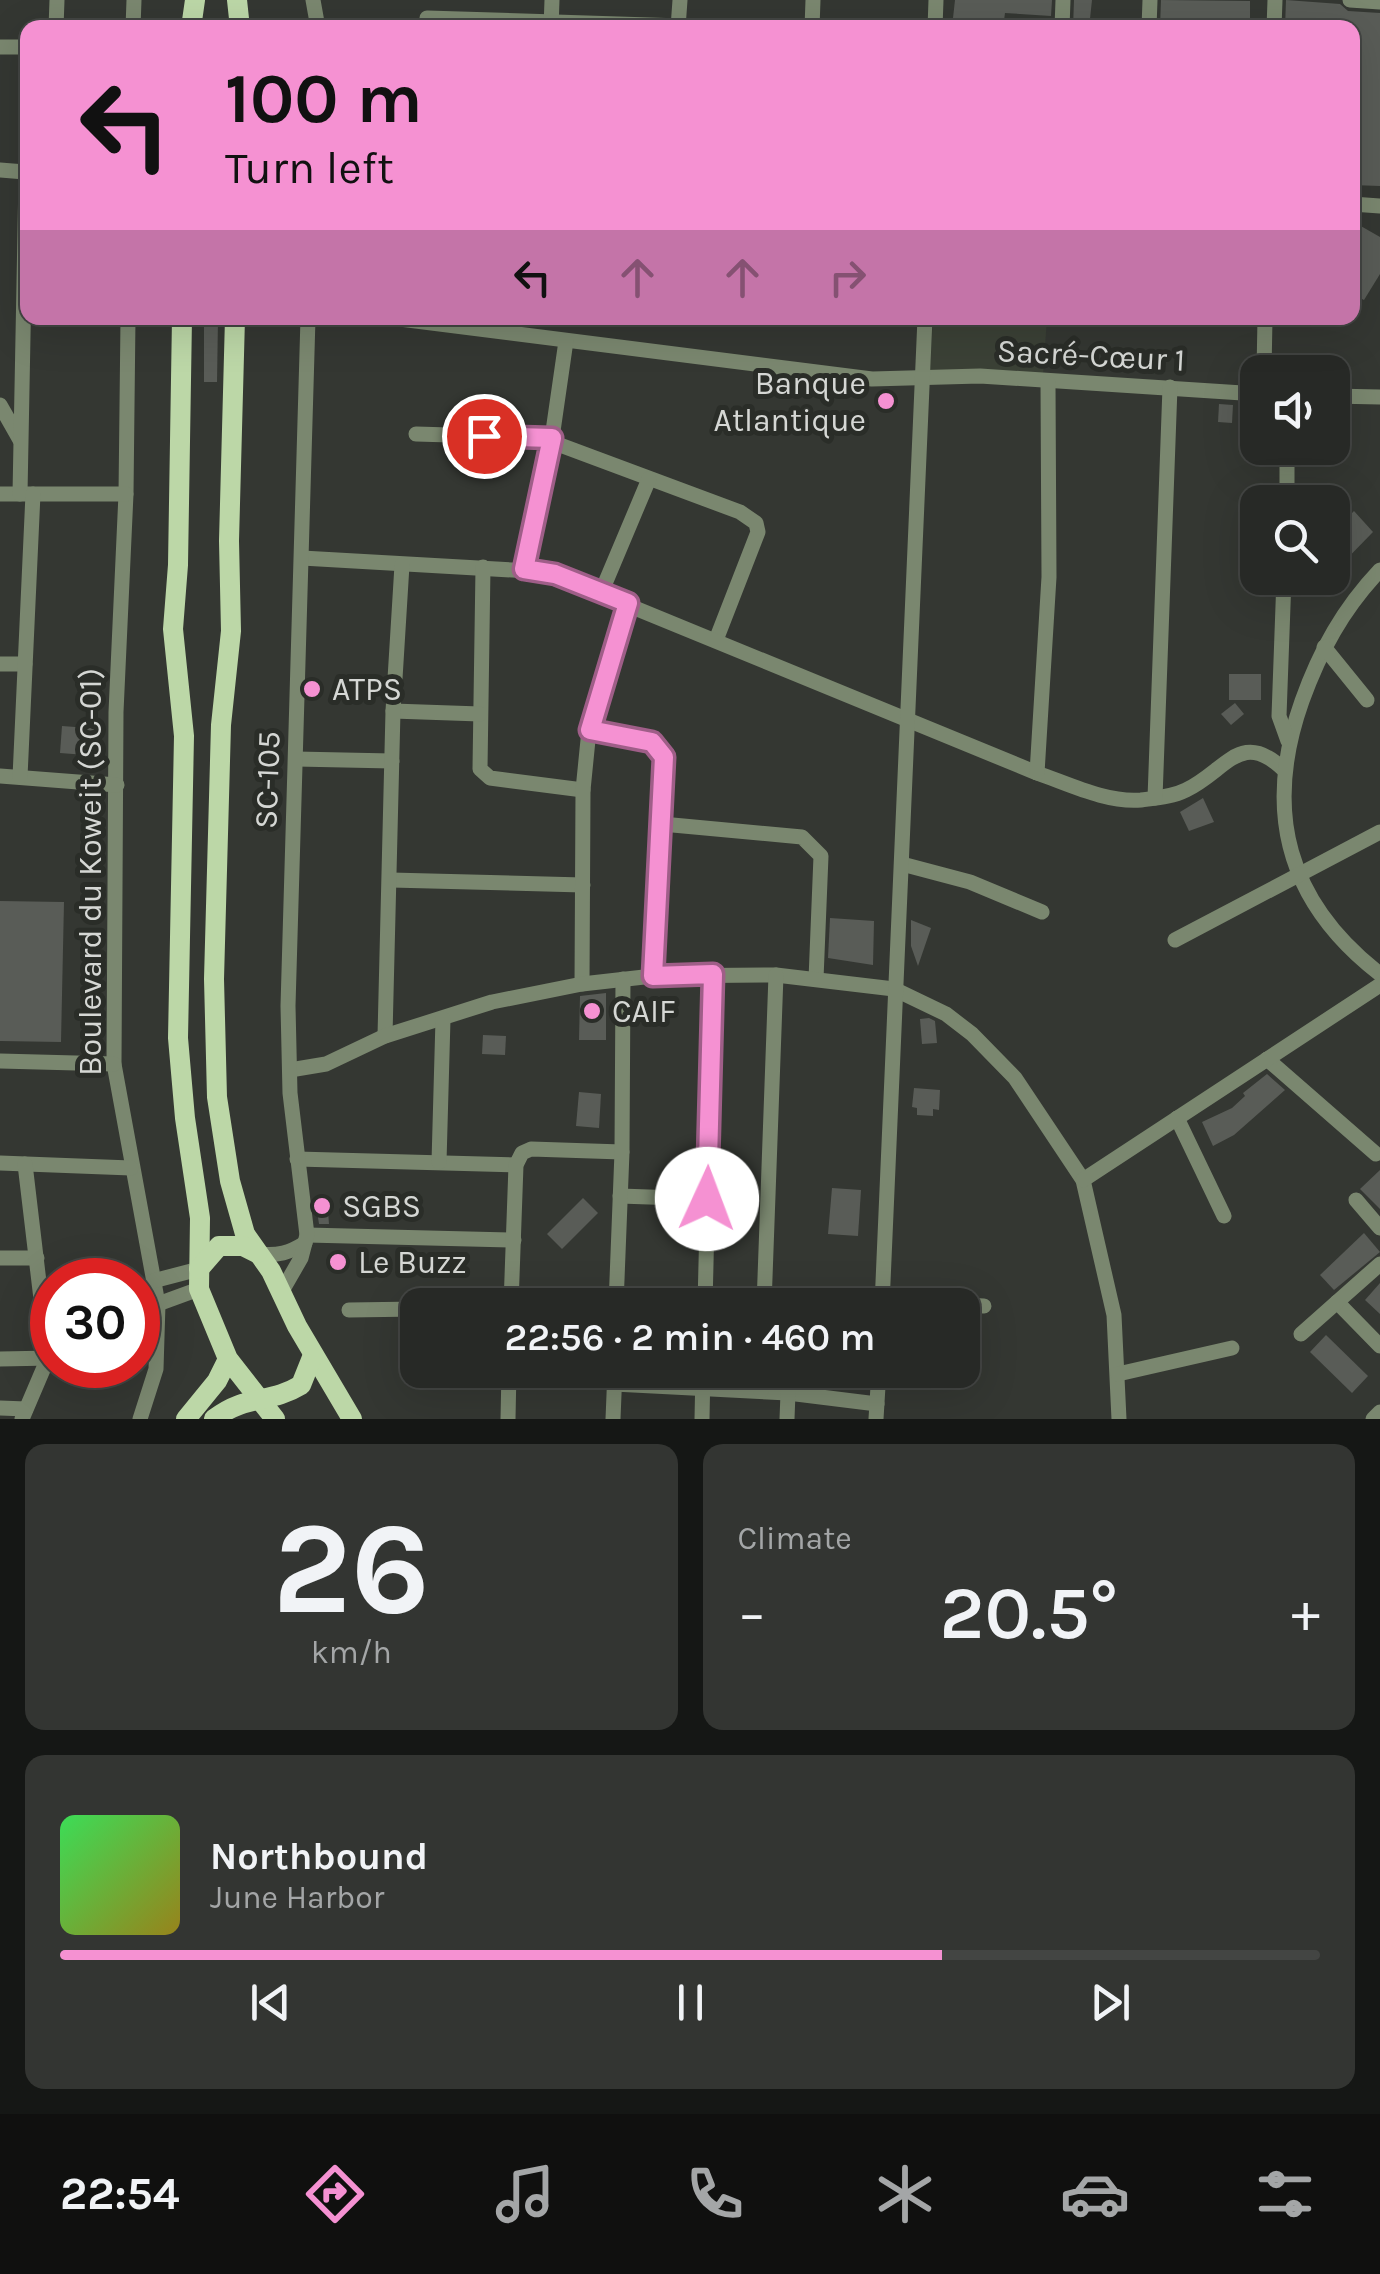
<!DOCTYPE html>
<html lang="en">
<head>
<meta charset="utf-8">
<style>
  :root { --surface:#272926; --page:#333532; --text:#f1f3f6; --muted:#a4a6a7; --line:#434543; --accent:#f591d2 }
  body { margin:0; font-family:Karla,sans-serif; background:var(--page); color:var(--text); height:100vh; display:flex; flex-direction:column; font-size:38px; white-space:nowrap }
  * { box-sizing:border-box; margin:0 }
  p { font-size:32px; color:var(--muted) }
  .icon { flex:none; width:55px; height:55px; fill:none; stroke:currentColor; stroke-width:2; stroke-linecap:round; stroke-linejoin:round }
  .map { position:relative; height:1419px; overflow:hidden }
  .drawer { display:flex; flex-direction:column; gap:25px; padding:25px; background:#151715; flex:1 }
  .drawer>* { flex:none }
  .hud { position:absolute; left:20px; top:20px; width:1340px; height:305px; border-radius:20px; box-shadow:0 10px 40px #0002,0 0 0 2px var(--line); background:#f591d2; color:#111; overflow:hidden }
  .buttons { position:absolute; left:1240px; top:355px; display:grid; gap:20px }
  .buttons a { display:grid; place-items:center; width:110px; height:110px; border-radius:20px; background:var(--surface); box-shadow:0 10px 40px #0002,0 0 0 2px var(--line); font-size:50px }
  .speed { position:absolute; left:30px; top:1258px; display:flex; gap:20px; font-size:50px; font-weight:700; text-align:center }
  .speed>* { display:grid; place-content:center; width:130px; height:130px; border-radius:50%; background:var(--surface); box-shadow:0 10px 40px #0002,0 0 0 2px var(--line); line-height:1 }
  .speed .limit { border:15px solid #d22; background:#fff; color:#111 }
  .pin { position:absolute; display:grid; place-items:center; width:85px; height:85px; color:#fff; margin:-42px; border:5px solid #fff; border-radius:50%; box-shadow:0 2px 10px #0007 }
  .me { position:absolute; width:110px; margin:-55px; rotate:2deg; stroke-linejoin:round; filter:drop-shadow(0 0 8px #0008) }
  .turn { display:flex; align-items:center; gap:35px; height:210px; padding:0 40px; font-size:45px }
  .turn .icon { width:130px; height:130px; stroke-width:2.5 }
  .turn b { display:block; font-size:70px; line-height:85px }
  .lanes { display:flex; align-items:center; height:95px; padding:0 40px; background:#0003; justify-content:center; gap:50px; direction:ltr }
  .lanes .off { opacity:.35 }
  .big { font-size:75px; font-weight:600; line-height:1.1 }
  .drawer .tile { flex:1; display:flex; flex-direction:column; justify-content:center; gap:15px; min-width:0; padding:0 35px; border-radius:20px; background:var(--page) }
  .drawer .dial { align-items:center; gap:0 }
  .dial b { font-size:130px; line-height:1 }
  .song { display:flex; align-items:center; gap:30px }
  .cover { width:120px; height:120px; border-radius:15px; background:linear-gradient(135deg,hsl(130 70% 55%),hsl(50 70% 35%)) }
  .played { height:10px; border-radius:5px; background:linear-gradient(90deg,var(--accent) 70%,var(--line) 70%) }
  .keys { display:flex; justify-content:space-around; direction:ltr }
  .heat { display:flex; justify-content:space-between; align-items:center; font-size:55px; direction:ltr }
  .drawer .tiles { flex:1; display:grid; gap:25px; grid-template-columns:1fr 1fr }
  .tile:last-child { grid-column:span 2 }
  .trip { position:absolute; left:400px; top:1288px; width:580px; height:100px; border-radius:20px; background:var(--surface); box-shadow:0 10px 40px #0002,0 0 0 2px var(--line); font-weight:600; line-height:100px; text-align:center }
  .dock { display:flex; height:160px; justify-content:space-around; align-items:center; background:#10100f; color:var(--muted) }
  .dock .icon { width:70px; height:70px }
  .dock .selected { color:var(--accent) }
  .dock b { font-size:45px; color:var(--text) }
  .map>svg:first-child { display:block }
  .built { fill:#3b4136 }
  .building { fill:#595c57 }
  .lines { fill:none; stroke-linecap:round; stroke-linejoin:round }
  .minor { stroke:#7a876f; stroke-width:15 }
  .major { stroke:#bcd7a7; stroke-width:20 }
  .route-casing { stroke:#9f5e88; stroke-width:25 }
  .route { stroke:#f591d2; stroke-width:18 }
  .poi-dot { fill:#f591d2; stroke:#2a2d28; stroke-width:4 }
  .labels { text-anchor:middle; stroke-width:10; stroke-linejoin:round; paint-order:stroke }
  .street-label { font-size:32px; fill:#d5d7d4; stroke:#2a2d28 }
  .poi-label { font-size:32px; fill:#d5d7d4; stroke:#2a2d28; text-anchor:start }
</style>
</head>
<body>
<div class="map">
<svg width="1380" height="1419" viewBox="0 0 1380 1419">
  <rect width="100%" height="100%" fill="#343732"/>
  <polygon class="built" points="933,318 1047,318 1043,376 930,371"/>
  <g class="building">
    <polygon points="955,0 1052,0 1051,16 1005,13 1003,28 952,27"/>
    <polygon points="1074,0 1092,0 1089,28 1073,28"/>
    <polygon points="1161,0 1250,1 1250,27 1160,28"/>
    <polygon points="1286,0 1340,4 1348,11 1380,13 1380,186 1352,185 1352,28 1285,28"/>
    <polygon points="1352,221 1380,237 1380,274 1364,300 1352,294"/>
    <polygon points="204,318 218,318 217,382 204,382"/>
    <polygon points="1219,404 1233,405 1232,423 1218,422"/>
    <polygon points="1354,511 1373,532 1332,574 1332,534"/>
    <rect x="1229" y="674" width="32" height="26"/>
    <polygon points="1235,703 1244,714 1231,725 1221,714"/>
    <polygon points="62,726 102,729 99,756 60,753"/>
    <polygon points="1203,798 1214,822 1189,831 1180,812"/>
    <polygon points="0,901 64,902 61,1042 0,1041"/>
    <polygon points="830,918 874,921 873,965 828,958"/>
    <polygon points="911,920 931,928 918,966 911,946"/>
    <polygon points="606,993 606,1040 579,1040 580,996"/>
    <polygon points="929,1018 935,1021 937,1043 922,1044 920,1019"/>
    <polygon points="483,1035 506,1036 505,1055 482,1054"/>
    <polygon points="1267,1074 1285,1090 1234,1135 1213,1146 1202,1122 1232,1108 1245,1096 1243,1093"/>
    <polygon points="914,1088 940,1090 939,1110 933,1109 933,1116 917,1115 917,1108 912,1107"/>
    <polygon points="579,1092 601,1094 599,1128 576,1126"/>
    <polygon points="1380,1170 1380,1209 1360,1189"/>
    <polygon points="832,1188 861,1190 858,1236 828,1234"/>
    <polygon points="315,1198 327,1199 329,1224 319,1224"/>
    <polygon points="583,1198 598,1213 562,1249 547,1234"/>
    <polygon points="1364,1233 1380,1252 1334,1290 1320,1275"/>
    <polygon points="1380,1283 1380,1314 1365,1300"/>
    <polygon points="1326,1335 1368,1376 1352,1393 1310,1352"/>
  </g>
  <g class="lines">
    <g class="minor">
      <polyline points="313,0 318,28"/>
      <polyline points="1350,0 1380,2"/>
      <polyline points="427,18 745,28"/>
      <polyline points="56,28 57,0"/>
      <polyline points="133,28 134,0"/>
      <polyline points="551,28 552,0"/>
      <polyline points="678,28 680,0"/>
      <polyline points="812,28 813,0"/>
      <polyline points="935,28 936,0"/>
      <polyline points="1062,28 1063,0"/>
      <polyline points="1149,28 1150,0"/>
      <polyline points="1274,28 1275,0"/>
      <polyline points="0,47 28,47"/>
      <polyline points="0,170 25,172"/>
      <polyline points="1352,204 1380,206"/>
      <polyline points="128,318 126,494 116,712 114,1064 158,1304 156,1369 140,1419"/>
      <polyline points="392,318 872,379 980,376 1258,394"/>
      <polyline points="1264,372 1265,318"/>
      <polyline points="1332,396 1380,397"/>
      <polyline points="0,405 20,440"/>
      <polyline points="416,434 552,438"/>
      <polyline points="552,442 740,512 756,523 758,532 716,640"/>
      <polyline points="0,494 126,494"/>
      <polyline points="20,494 28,72"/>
      <polyline points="1287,502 1287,448"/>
      <path d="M302 558 547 572 1037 773C1069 784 1107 803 1141 800 1156 798 1172 797 1186 790 1226 771 1241 728 1284 770"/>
      <polyline points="483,567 480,769 490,778 583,790"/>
      <polyline points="524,569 552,438 566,341"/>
      <path d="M1380 570C1343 609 1320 651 1302 701 1263 811 1287 902 1380 974"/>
      <polyline points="1284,578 1279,716 1288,741"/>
      <polyline points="601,593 649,479"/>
      <polyline points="1324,647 1367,700"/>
      <polyline points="0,664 25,664"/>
      <polyline points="393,711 480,714"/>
      <polyline points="589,730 652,742 664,757 653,976"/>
      <polyline points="296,759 392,761"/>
      <polyline points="1037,773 1049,577 1048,383"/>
      <polyline points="0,776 117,785"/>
      <polyline points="20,777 33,494"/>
      <polyline points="1155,798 1170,387"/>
      <polyline points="662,824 802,837 821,856 816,979"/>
      <polyline points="902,864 970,882 1042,912"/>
      <polyline points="391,880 583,885"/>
      <polyline points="1175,940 1380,832"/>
      <polyline points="582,984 583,790 589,730 628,603"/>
      <polyline points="385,1036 393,711 402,565"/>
      <polyline points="1267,1059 1376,1154"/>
      <polyline points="0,1061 114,1064"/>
      <polyline points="290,1070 326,1064 385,1036 492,1002 582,984 653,976 776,975 894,989 946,1014 972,1034 1015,1078 1083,1180 1114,1315 1119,1419"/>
      <polyline points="1177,1118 1224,1216"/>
      <polyline points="297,1159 516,1165"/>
      <polyline points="439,1162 443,1019"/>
      <polyline points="0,1163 131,1168"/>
      <polyline points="1083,1180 1380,985"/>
      <polyline points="620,1196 707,1199"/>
      <polyline points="1356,1200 1380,1228"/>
      <polyline points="307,1235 514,1240"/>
      <path d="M259 1254C278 1256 289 1253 305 1243"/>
      <polyline points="0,1258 37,1258"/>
      <polyline points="153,1281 199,1269"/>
      <polyline points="282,1291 301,1258 307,1235 290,1093 288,1006 308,318"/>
      <polyline points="1337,1302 1380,1346"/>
      <polyline points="882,1303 962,1305"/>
      <polyline points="158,1304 199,1289"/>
      <polyline points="511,1305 516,1165 522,1153 531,1149 622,1152"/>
      <polyline points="616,1305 622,1152 623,979"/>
      <polyline points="705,1305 713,974"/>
      <polyline points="764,1305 776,975"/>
      <polyline points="882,1305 925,318"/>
      <polyline points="962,1305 984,1306"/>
      <polyline points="349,1310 418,1309"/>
      <polyline points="1301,1334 1380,1264"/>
      <polyline points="0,1359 52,1358"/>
      <polyline points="1118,1374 1232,1348"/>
      <polyline points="614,1384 788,1393 877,1404"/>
      <polyline points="761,1391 762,1370"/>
      <polyline points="0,1408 26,1409"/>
      <polyline points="22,1419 48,1358 25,1164"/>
      <polyline points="508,1419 509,1370"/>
      <polyline points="613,1419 615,1370"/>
      <polyline points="702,1419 703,1370"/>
      <polyline points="787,1419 788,1393"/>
      <polyline points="876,1419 879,1370"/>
      <polyline points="1373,1419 1380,1412"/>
    </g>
    <g class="major">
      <polyline points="237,0 240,28"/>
      <polyline points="191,28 195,0"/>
      <polyline points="182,318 178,565 173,629 184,736 178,1038 185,1118 200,1218 199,1289 228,1359 275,1419"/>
      <polyline points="235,318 229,541 231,631 221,725 214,979 217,1097 230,1181 245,1234 271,1271 297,1326 352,1419"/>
      <polyline points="199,1269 219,1246 243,1246 257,1253"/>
      <polyline points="186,1419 217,1381 228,1359"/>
      <path d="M214 1419C246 1394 270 1404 301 1385L313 1355"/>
    </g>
  </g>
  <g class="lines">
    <g class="route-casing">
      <polyline id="route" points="484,436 552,438 524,569 555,574 628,603 590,730 652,742 664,757 653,976 713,974 707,1199"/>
    </g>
    <use href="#route" class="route"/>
  </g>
  <g class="poi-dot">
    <circle cx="886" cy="401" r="10"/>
    <circle cx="312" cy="689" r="10"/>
    <circle cx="592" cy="1011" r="10"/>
    <circle cx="322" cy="1206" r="10"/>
    <circle cx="338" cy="1262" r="10"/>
  </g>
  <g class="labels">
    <g class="street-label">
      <text transform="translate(1091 355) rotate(3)" y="11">Sacré-Cœur 1</text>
      <text transform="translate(267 780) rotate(-88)" y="11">SC-105</text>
      <text transform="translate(90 872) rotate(-90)" y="11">Boulevard du Koweit (SC-01)</text>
    </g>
    <g class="poi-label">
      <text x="866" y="394" text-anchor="end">Banque<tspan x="866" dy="37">Atlantique</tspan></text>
      <text x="332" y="700">ATPS</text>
      <text x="612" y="1022">CAIF</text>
      <text x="342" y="1217">SGBS</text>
      <text x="358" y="1273">Le Buzz</text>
    </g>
  </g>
</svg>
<div class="buttons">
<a><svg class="icon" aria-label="sound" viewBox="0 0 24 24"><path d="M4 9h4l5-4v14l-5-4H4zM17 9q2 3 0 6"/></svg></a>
<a><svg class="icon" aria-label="search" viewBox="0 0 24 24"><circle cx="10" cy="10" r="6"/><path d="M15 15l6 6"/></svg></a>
</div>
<div class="speed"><div class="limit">30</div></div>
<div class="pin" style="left:484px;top:436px;background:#d93025"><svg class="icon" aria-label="arrive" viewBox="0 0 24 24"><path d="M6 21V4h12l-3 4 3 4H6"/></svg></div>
<svg class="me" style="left:707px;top:1199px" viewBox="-20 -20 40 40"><circle r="19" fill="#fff"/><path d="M0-13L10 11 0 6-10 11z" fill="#f591d2"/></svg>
<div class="trip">22:56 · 2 min · 460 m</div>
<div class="hud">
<div class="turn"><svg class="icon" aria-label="left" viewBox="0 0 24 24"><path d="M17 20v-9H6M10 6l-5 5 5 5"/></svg><div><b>100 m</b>Turn left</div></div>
<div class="lanes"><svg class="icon" aria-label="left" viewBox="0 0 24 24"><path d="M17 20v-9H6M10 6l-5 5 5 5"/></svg><svg class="icon off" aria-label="ahead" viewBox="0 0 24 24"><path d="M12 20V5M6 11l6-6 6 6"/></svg><svg class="icon off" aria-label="ahead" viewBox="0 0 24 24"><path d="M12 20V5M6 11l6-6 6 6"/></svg><svg class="icon off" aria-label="right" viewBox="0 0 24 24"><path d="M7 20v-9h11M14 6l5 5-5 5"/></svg></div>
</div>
</div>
<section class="drawer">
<div class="tiles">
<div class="tile dial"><b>26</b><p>km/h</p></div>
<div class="tile"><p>Climate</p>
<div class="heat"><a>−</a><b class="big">20.5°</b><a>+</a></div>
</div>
<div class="tile">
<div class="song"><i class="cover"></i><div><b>Northbound</b><p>June Harbor</p></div></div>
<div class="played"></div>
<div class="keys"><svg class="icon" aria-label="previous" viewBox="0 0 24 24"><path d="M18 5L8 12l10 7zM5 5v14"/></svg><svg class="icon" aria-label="pause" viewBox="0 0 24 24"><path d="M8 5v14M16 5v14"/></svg><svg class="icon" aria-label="next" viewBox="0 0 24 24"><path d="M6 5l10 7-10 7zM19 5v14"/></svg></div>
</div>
</div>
</section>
<nav class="dock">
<b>22:54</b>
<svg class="icon selected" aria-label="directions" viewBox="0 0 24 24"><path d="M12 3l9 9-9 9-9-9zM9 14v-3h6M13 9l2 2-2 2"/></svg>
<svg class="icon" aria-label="music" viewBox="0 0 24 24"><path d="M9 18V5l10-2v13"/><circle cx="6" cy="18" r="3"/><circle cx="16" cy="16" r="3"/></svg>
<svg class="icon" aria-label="phone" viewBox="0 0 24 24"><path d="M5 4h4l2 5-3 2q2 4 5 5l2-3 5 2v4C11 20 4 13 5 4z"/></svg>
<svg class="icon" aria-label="climate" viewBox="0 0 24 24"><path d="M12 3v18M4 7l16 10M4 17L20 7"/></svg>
<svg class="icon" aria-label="car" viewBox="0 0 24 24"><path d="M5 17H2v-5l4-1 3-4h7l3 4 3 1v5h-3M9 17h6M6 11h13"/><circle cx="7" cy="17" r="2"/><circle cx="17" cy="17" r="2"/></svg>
<svg class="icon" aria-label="filters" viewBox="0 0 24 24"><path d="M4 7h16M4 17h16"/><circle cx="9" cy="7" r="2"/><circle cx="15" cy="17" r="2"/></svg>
</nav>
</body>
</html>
